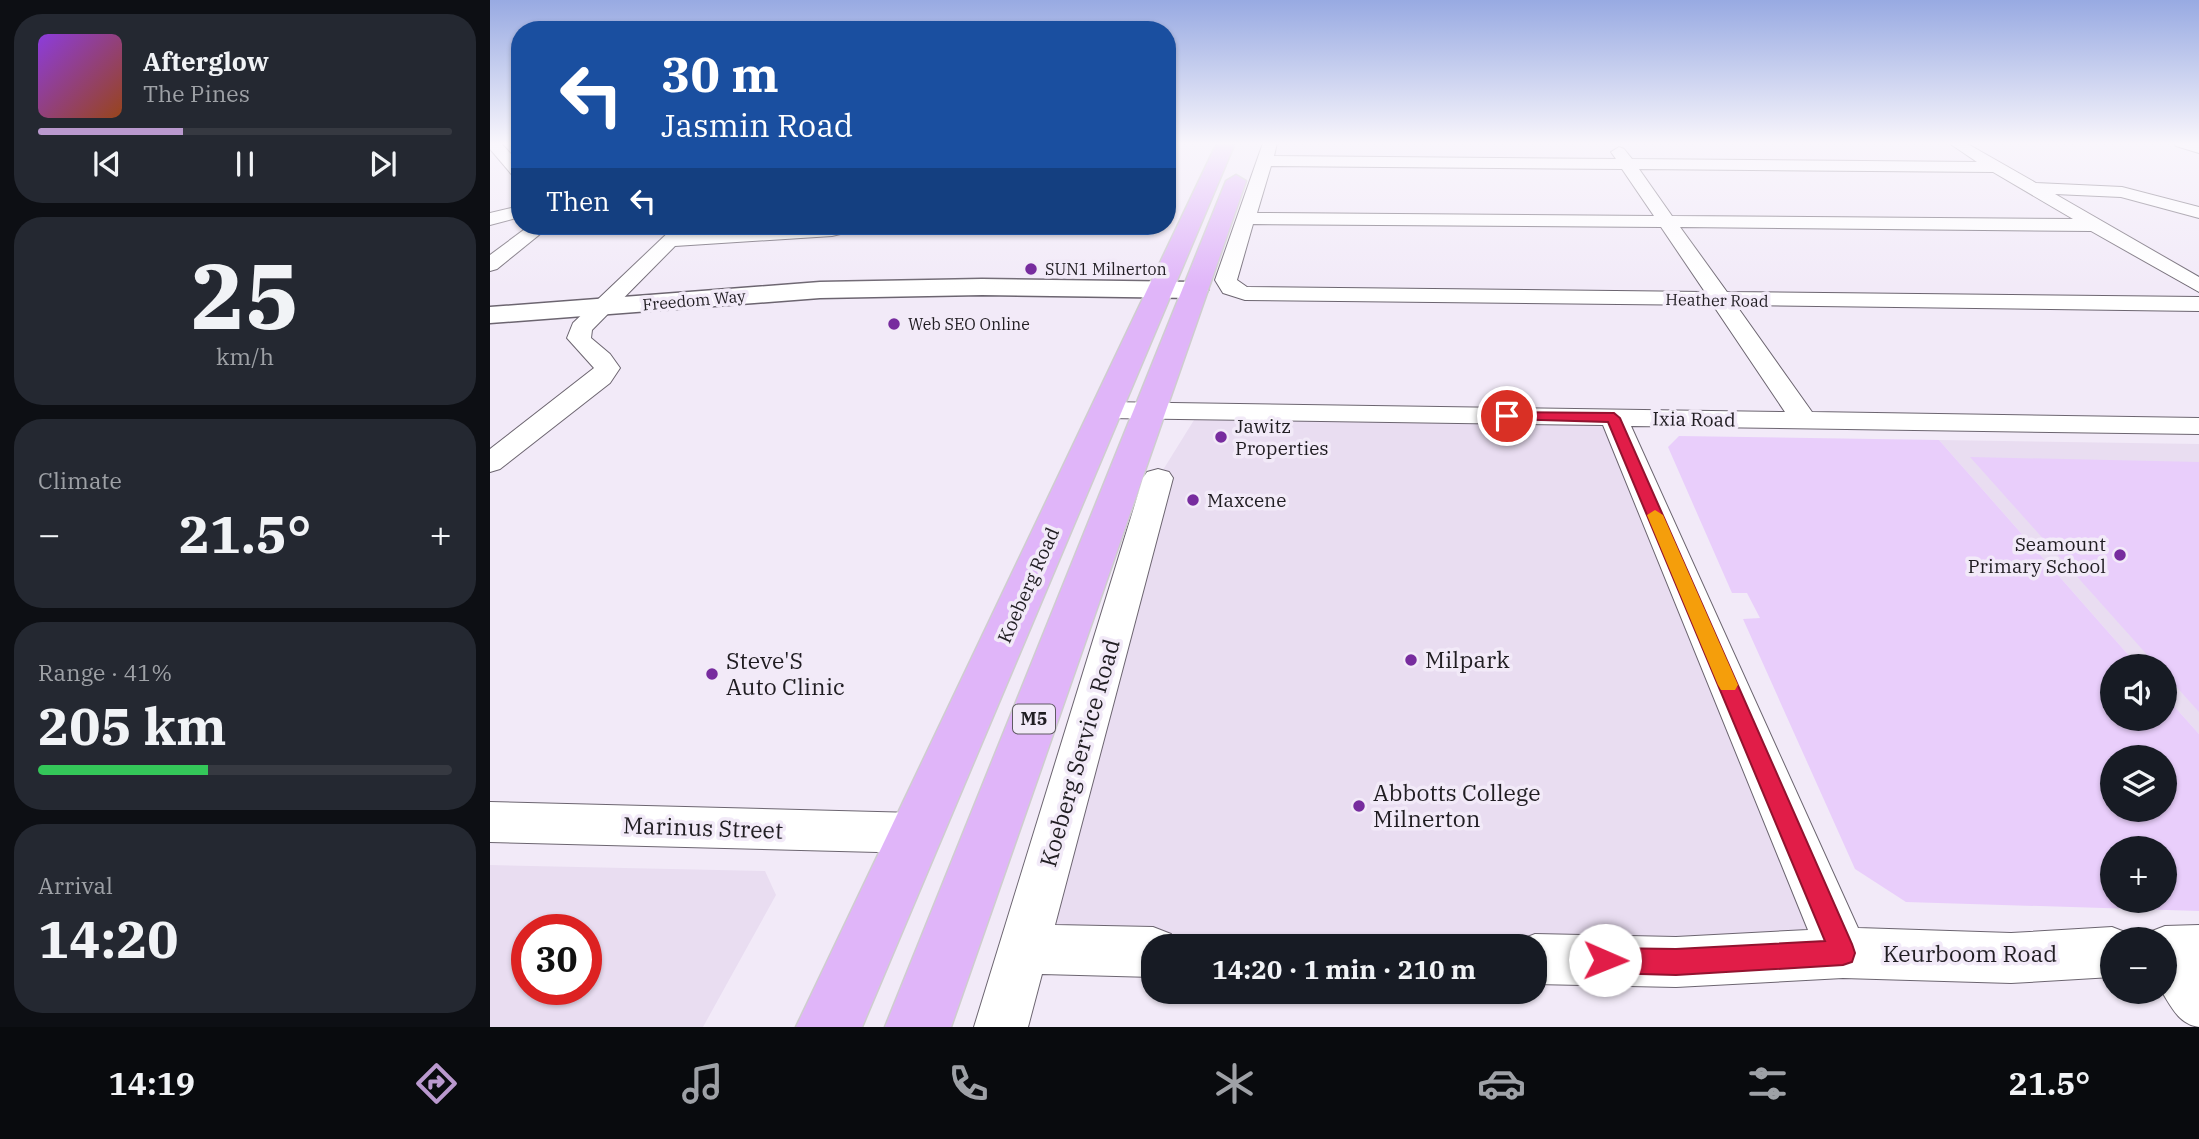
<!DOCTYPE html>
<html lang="en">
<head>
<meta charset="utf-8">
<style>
  :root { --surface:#171b24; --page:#242831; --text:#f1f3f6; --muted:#9ea1a6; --line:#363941; --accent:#ba99ce }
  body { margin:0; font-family:"IBM Plex Serif",serif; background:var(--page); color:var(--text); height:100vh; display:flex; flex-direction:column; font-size:26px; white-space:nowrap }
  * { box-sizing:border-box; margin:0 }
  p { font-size:23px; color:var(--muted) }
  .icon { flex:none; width:38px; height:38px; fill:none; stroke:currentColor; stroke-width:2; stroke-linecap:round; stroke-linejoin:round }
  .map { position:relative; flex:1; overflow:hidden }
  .side { display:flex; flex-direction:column; gap:14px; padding:14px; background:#0d0f14; width:490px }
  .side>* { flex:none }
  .banner { position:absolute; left:21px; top:21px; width:665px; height:214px; border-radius:28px; box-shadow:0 2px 5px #0004; background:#1a4fa0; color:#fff; overflow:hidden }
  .buttons { position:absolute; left:1610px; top:654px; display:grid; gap:14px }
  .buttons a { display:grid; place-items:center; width:77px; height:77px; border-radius:50%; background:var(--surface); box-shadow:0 2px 5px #0004; font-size:35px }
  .speed { position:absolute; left:21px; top:914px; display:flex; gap:14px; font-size:35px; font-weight:700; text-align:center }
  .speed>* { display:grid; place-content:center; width:91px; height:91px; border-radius:50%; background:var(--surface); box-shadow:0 2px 5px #0004; line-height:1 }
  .speed .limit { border:10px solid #d22; background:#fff; color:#111 }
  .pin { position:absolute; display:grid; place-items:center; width:60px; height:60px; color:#fff; margin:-30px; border:4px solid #fff; border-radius:50%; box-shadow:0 2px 7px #0007 }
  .me { position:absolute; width:77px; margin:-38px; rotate:91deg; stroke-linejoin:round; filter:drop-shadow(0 0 5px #0008) }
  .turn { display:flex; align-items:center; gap:24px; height:147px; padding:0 35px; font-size:32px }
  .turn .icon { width:91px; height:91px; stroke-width:2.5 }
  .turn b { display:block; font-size:49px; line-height:60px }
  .then { display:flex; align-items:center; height:66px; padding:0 35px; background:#0003; gap:14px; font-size:26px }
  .big { font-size:52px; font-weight:800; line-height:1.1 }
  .side .card { flex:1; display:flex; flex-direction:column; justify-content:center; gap:10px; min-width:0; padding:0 24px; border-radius:28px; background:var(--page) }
  .side .dial { align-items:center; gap:0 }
  .dial b { font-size:91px; line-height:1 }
  .song { display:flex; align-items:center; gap:21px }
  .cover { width:84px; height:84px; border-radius:10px; background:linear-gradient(135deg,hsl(270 70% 55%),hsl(20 70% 35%)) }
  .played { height:7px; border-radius:4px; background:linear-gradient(90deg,var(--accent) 35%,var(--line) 35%) }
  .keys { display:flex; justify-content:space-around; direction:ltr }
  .heat { display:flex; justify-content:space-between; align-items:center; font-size:38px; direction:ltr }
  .charge { height:10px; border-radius:5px; background:linear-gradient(90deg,#34c759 41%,var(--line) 0) }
  .trip { position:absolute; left:651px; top:934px; width:406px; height:70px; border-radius:28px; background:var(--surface); box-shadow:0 2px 5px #0004; font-weight:800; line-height:70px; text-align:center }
  .dock { display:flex; height:112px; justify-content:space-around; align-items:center; background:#090b0e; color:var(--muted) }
  .dock .icon { width:49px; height:49px }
  .dock .current { color:var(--accent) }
  .dock b { font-size:32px; color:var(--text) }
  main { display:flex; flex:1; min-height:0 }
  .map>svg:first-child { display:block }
  .built { fill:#e9ddf1; fill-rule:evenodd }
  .green { fill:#e9cefb; fill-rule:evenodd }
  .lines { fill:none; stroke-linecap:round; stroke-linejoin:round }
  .minor-casing { stroke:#6c6570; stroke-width:2 }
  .tertiary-casing { stroke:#6c6570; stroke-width:3 }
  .primary-casing { stroke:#cecdce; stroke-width:3 }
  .minor { fill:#fff; fill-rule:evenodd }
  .tertiary { fill:#fff; fill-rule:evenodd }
  .primary { fill:#e0b5f9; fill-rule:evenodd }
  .route { fill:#e11d48; stroke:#92132f; stroke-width:2 }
  .slow { fill:#f59e0b }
  .poi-dot { fill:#772c9e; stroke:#f2eaf8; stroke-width:2.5 }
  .labels { text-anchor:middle; stroke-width:7; stroke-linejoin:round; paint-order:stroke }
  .far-poi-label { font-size:16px; fill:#201d22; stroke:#f2eaf8; text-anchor:start }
  .far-street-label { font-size:16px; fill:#201d22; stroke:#f2eaf8 }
  .shield { fill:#f2eaf8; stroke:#5f5a62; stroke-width:2 }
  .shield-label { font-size:18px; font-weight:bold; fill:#201d22 }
  .street-label { font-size:19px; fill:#201d22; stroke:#f2eaf8 }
  .poi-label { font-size:19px; fill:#201d22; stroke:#f2eaf8; text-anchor:start }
  .near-poi-label { font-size:23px; fill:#201d22; stroke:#f2eaf8; text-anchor:start }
  .near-street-label { font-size:23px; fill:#201d22; stroke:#f2eaf8 }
</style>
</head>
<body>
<main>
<section class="side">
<div class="card">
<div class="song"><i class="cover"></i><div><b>Afterglow</b><p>The Pines</p></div></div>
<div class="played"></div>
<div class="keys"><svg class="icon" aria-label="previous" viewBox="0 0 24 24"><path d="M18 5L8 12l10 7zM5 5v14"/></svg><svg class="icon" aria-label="pause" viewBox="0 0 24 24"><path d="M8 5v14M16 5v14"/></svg><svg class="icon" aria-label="next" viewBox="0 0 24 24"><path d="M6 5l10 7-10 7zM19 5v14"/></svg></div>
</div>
<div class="card dial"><b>25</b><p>km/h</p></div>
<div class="card"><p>Climate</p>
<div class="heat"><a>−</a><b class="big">21.5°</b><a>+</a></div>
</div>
<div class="card"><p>Range · 41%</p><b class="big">205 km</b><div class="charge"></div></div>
<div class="card"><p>Arrival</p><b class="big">14:20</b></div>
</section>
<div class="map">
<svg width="1709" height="1027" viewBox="0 0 1709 1027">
  <rect width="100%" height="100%" fill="#f2eaf8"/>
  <g class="built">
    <polygon points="709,412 1124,418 1353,953 1186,962 1045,959 1045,947 663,947 663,952 535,949 668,478"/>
    <polygon points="1449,440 1709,444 1709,734 1675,696 1675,667 1649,667"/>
    <path d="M0 865 275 871 286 895 213 1027H0ZM37 929H96V989H37Z"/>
  </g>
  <g class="green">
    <path d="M1189 436 1449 440 1649 667H1622V719H1675V696L1709 734V911L1416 902 1365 869 1253 619 1270 618 1257 593H1242L1178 447ZM1622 758H1675V810H1622ZM1622 849H1675V901H1622Z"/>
    <polygon points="1480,457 1709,462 1709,712 1675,674 1675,667 1668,667"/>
  </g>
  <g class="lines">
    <g class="minor-casing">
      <g id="minor">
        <polygon points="0,143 11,143 30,164 30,178 23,176 0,149"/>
        <path d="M773 143H787L784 156 1126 159 1121 152 1129 147 1134 149 1142 159 1487 162 1459 143H1476L1546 183 1632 187 1709 207V218L1631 197 1565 194 1709 277V292L1601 231 1190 227 1237 292 1709 297V311L1246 305 1322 412 1709 418V434L1141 426 1368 928 1521 933 1622 927 1640 934 1642 940H1622V977L1521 983 1353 978 1186 987 1045 984V947H1024L1027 941 1045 934 1186 937 1318 930 1113 425 616 418 606 416 603 410 606 404 616 402 1295 412 1223 305 755 300 733 293 725 280ZM781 166 1132 169 1164 216 767 213ZM1149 169 1503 172 1583 219 1182 216ZM763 224 1171 227 1215 292 757 287 747 280Z"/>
        <polygon points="1684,143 1709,143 1709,153 1686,146"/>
        <polygon points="30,206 30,217 0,225 0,213"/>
        <polygon points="39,226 60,226 7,269 0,271 0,255"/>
        <polygon points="185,226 204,226 198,234 321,226 369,226 367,230 342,236 185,246 102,330 101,338 120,354 130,368 120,383 10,469 0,472 0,449 104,368 77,338 83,323"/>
        <polygon points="668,469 679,472 683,478 565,925 663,927 681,934 686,947 663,947 663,977 552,974 538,1027 484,1027 653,478 657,472"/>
        <polygon points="0,802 426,813 442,819 449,833 442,847 426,853 0,842"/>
        <path d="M1709 925V1027C1689 1024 1682 1008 1672 992H1675V940H1654L1657 933 1675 926Z"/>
      </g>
    </g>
    <g class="tertiary-casing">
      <polygon id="tertiary" points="492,279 705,282 714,284 718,290 714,296 705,298 492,295 330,298 0,323 0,307 330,282"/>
    </g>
    <g class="primary-casing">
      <g id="primary">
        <polygon points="727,143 745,143 372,1027 306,1027"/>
        <polygon points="746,175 756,181 461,1027 395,1027 736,181"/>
      </g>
    </g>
    <use href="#minor" class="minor"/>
    <use href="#tertiary" class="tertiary"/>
    <use href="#primary" class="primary"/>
  </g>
  <linearGradient id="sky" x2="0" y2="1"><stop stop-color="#98aae2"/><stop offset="0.5" stop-color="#f9f6fc"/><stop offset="1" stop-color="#f9f6fc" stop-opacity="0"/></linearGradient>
  <rect width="1709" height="287" fill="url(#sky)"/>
  <polygon class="route" points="1017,412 1124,413 1130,418 1362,944 1365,953 1362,962 1353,965 1186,975 1115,973 1106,969 1102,960 1106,951 1115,948 1186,949 1335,941 1118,422 1012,419 1010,416"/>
  <polygon class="slow" points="1165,510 1173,515 1248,685 1245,690 1231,690 1228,685 1157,515"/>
  <g class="poi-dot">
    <circle cx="541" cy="269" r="7"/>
    <circle cx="404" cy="324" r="7"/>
    <circle cx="731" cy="437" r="7"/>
    <circle cx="703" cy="500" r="7"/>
    <circle cx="1630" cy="555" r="7"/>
    <circle cx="921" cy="660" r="7"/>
    <circle cx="222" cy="674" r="7"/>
    <circle cx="869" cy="806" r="7"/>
  </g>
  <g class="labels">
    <g class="far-poi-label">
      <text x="555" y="275">SUN1 Milnerton</text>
      <text x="418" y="330">Web SEO Online</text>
    </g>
    <g class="far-street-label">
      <text transform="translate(204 300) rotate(-5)" y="6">Freedom Way</text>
      <text transform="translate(1227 300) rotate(1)" y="6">Heather Road</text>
    </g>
    <rect class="shield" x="523" y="704.5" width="42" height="29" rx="5"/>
    <g class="shield-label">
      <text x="544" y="725">M5</text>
    </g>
    <g class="street-label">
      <text transform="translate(1204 419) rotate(1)" y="7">Ixia Road</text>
      <text transform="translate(538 585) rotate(-66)" y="7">Koeberg Road</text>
    </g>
    <g class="poi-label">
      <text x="745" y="433">Jawitz<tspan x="745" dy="22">Properties</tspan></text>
      <text x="717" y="507">Maxcene</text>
      <text x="1616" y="551" text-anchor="end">Seamount<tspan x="1616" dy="22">Primary School</tspan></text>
    </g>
    <g class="near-poi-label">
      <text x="935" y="668">Milpark</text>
      <text x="236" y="669">Steve'S<tspan x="236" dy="26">Auto Clinic</tspan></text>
      <text x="883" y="801">Abbotts College<tspan x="883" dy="26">Milnerton</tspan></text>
    </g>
    <g class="near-street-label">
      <text transform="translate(590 753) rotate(-74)" y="8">Koeberg Service Road</text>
      <text transform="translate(213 828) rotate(2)" y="8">Marinus Street</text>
      <text x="1480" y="962">Keurboom Road</text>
    </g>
  </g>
</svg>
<div class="buttons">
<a><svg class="icon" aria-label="sound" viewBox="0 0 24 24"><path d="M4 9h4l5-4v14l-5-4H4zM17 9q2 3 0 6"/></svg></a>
<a><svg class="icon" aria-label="layers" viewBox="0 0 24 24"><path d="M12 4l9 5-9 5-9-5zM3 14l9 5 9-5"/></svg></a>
<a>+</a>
<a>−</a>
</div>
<div class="speed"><div class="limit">30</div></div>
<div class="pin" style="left:1017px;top:416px;background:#d93025"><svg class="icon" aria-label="arrive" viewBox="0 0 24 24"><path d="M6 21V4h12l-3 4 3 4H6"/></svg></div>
<svg class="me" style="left:1115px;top:960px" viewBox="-20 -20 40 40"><circle r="19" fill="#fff"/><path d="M0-13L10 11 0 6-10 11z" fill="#e11d48"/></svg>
<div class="trip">14:20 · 1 min · 210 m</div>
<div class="banner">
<div class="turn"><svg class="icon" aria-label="left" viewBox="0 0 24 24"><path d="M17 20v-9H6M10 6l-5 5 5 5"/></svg><div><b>30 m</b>Jasmin Road</div></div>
<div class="then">Then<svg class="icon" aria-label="left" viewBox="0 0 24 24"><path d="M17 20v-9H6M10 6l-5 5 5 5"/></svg></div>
</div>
</div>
</main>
<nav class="dock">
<b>14:19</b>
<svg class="icon current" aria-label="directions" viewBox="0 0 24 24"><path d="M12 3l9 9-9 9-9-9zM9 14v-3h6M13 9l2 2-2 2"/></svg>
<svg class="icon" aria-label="music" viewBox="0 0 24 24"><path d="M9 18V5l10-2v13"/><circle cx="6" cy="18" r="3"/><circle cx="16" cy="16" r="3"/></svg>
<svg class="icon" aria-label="phone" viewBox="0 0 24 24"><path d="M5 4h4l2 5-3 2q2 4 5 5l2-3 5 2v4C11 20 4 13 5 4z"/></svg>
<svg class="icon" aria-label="climate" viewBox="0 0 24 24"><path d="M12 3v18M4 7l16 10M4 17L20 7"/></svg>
<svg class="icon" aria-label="car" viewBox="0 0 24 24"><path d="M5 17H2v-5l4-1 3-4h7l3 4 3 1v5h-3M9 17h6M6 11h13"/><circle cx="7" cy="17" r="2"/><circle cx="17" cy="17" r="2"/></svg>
<svg class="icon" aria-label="filters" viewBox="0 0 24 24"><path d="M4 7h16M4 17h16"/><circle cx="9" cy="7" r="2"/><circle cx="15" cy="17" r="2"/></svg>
<b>21.5°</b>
</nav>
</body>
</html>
